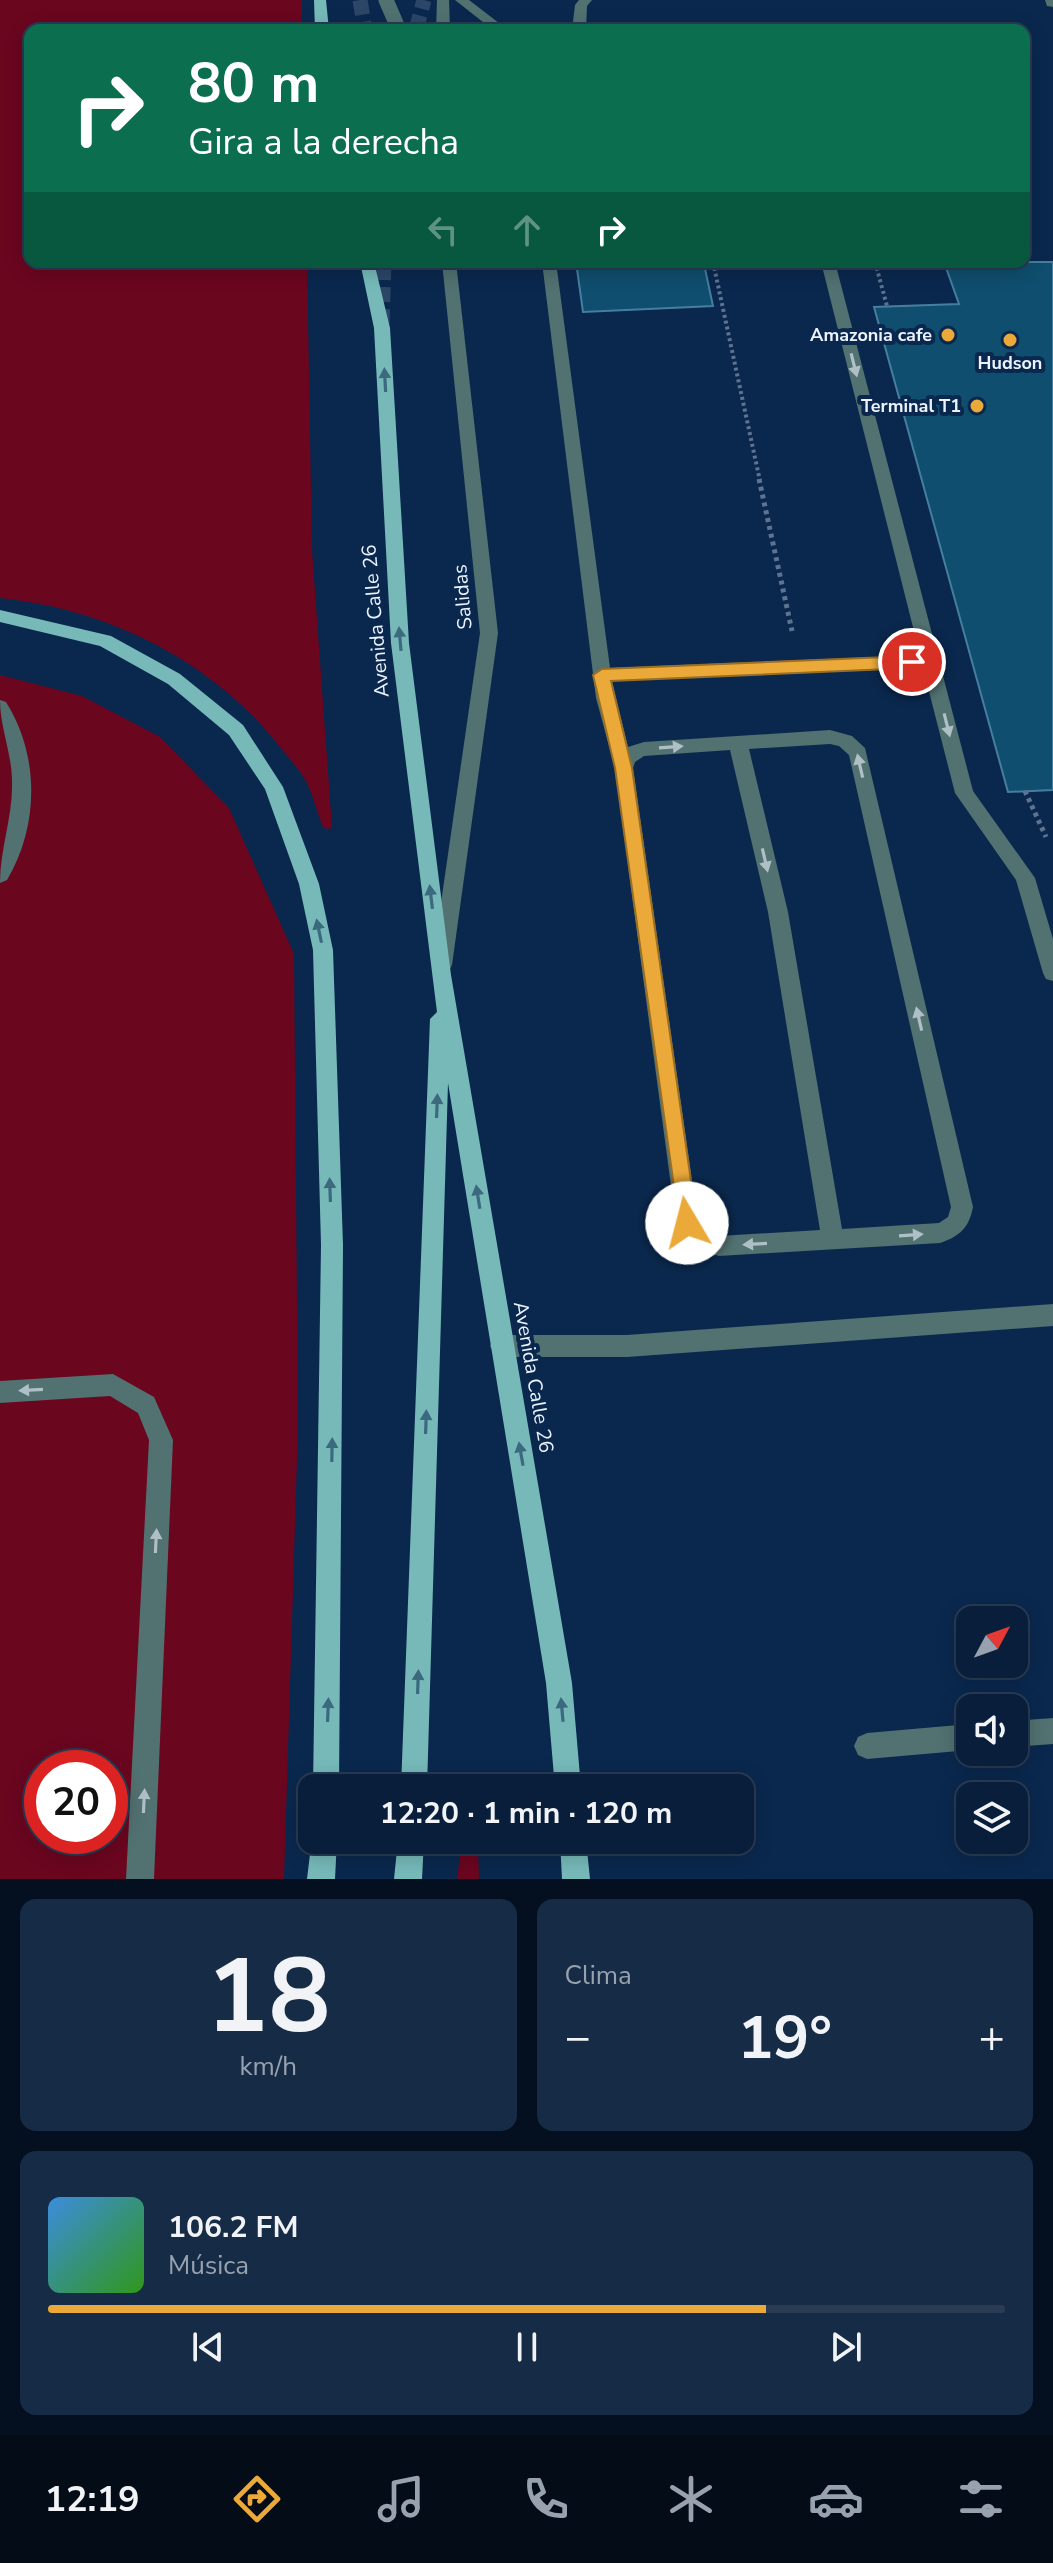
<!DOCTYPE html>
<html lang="es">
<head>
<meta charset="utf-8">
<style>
  :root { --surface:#081e3a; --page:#162b45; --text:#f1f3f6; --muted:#98a2af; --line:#293c54; --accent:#eba939 }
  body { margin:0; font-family:"Nunito Sans",sans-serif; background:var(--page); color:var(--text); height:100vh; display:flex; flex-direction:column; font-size:30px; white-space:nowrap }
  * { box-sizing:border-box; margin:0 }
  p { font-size:26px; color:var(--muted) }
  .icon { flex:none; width:44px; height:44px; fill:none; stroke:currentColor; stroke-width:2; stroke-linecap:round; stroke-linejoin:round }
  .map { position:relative; height:1879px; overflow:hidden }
  .drawer { display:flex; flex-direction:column; gap:20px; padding:20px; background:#041020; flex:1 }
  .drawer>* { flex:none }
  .banner { position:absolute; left:24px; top:24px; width:1006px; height:244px; border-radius:16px; box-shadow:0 4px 20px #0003,0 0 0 2px var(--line); background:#0b6e4f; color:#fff; overflow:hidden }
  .needle { width:52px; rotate:49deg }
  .buttons { position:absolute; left:956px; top:1606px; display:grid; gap:16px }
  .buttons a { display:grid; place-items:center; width:72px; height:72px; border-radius:16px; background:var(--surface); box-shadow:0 4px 20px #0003,0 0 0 2px var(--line); font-size:40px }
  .speed { position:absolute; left:24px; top:1750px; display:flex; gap:16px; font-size:40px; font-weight:700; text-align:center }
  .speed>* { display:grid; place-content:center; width:104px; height:104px; border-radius:50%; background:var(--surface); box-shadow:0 4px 20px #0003,0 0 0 2px var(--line); line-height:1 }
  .speed .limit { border:12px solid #d22; background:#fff; color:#111 }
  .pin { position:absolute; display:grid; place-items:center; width:68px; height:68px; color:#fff; margin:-34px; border:4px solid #fff; border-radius:50%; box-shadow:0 2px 8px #0007 }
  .me { position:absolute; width:88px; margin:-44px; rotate:352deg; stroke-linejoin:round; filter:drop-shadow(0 0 6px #0008) }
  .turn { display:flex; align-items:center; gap:28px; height:168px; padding:0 32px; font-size:36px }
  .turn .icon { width:104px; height:104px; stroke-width:2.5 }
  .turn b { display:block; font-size:56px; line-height:68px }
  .lanes { display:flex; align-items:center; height:76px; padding:0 32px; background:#0003; justify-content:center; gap:40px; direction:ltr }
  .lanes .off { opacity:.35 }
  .big { font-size:60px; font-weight:700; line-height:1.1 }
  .drawer .tile { flex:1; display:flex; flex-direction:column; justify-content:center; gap:12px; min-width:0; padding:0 28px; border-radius:16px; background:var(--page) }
  .drawer .dial { align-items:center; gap:0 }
  .dial b { font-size:104px; line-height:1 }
  .song { display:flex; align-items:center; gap:24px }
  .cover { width:96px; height:96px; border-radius:12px; background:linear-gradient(135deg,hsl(210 70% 55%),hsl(110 70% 35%)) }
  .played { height:8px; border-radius:4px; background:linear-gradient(90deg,var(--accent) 75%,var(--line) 75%) }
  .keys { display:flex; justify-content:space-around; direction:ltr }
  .heat { display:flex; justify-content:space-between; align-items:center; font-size:44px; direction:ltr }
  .drawer .tiles { flex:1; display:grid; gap:20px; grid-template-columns:1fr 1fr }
  .tile:last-child { grid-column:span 2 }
  .trip { position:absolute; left:298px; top:1774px; width:456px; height:80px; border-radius:16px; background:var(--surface); box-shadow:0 4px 20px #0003,0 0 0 2px var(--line); font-weight:700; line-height:80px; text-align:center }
  .menu { display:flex; height:128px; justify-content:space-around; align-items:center; background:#030c17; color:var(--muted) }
  .menu .icon { width:56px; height:56px }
  .menu .current { color:var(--accent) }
  .menu b { font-size:36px; color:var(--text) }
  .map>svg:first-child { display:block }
  .green { fill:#6b061f; fill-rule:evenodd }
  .building { fill:#0f4e6e; stroke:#467e9f; stroke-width:2 }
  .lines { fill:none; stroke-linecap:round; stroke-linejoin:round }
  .minor-tunnel { stroke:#2c4668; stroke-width:15; stroke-dasharray:15 7; stroke-linecap:butt }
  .path-far1 { stroke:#5d738f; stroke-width:4; stroke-dasharray:3 3; stroke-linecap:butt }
  .path { stroke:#5d738f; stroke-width:5; stroke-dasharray:4 4; stroke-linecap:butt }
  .minor { fill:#527171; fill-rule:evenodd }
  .major { fill:#77b9b9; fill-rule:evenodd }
  .minor-bridge { stroke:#527171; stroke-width:15 }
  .oneway { fill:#aebfc6 }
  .oneway2 { fill:#3b697e }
  .route { fill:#eba939; stroke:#996e25; stroke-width:2 }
  .poi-dot { fill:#eba939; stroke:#0a284e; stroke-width:3 }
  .labels { text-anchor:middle; stroke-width:8; stroke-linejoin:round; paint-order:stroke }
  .far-poi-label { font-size:18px; font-weight:bold; fill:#ecf3fe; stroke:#0a284e; text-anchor:end }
  .street-label { font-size:20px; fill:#ecf3fe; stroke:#0a284e }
</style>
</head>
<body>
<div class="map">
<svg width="1053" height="1879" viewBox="0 0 1053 1879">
  <rect width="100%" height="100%" fill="#0a284e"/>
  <g class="green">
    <path d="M0 0H302V30H30V262H307L312 550 332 828 328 829 323 827C317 812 313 795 306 781 299 769 288 757 280 747 213 661 108 609 0 598Z"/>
    <path d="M0 675 82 696 160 737 229 808 294 954 298 1426 284 1879H0ZM42 1768H110V1836H42Z"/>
    <polygon points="469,1845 478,1849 479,1879 457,1879 461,1849"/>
  </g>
  <g class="building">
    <polygon points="944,262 1053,262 1053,790 1008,792 874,307 959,304"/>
    <polygon points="704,264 713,306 583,312 577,269"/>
  </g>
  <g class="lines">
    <g class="minor-tunnel">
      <polyline points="360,0 365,30"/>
      <polyline points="416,30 424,0"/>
      <polyline points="382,324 384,262"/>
    </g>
    <g class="path-far1">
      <polyline points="713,262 760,481"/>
      <polyline points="875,262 887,306"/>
    </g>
    <g class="path">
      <polyline points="759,479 792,631"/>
      <polyline points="1025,791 1046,837"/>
    </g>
    <g class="minor">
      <polygon points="437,0 449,0 450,30 436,30"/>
      <polygon points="455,0 469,0 508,30 493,30"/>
      <polygon points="579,0 592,0 587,6 586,30 572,30 575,5"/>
      <polygon points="1045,0 1053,0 1053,7 1047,6"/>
      <polygon points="442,262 456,262 498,633 452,965 449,971 442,973 435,971 432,965 480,633"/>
      <path d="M542 262H556L610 668 920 655 821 262H835L973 791 1035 878 1053 939V981L1046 979 1043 973 1016 880 955 793 923 668 612 681 628 747 644 742 830 730 852 736 865 748 973 1207C969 1228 960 1236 940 1243L719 1256 691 1247 676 1223 615 768 596 698ZM830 744 839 746 849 755 951 1207 948 1217 939 1223 842 1229 788 912 749 749ZM730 750 768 912 820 1230 719 1236 707 1233 698 1222 633 768 635 762 644 756Z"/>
      <path d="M0 700 6 702C40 756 39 826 7 880L0 883C0 848 13 817 12 782 12 753 0 728 0 700Z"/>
      <polygon points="1053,1304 1053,1326 627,1357 502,1357 494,1354 490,1346 494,1338 502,1335 627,1335"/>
      <polygon points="113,1374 154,1397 173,1440 154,1879 126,1879 149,1440 138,1413 110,1396 0,1403 0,1381"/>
      <polygon points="1053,1718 1053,1744 1014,1747 1014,1721"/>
      <polygon points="970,1724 970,1750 867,1759 858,1755 854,1746 858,1737 867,1733"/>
    </g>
    <g class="major">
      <polygon points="314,0 326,0 329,30 315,30"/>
      <polygon points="360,262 374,262 390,328 409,643 451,975 572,1683 581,1788 555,1788 546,1683 448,1083 427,1788 401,1788 430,1019 437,1012 391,643 374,328"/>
      <polygon points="0,610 111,636 180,674 243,725 283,787 319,884 333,950 343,1245 339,1788 313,1788 321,1245 313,950 299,884 265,789 229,735 168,684 100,646 0,622"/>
      <polygon points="312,1837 312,1840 337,1840 335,1879 307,1879"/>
      <polygon points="398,1840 424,1840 422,1879 394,1879"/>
      <polygon points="560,1840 586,1840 590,1879 562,1879"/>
    </g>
    <polyline class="minor-bridge" points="386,0 399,30"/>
  </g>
  <defs><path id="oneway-solid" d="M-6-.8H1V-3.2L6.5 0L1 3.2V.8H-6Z" transform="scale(2)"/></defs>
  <g class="oneway">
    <use href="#oneway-solid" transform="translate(854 365) rotate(76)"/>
    <use href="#oneway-solid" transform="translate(947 725) rotate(76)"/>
    <use href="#oneway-solid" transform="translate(671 747) rotate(-4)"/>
    <use href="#oneway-solid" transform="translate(860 766) rotate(-103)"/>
    <use href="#oneway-solid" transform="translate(765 860) rotate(77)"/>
    <use href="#oneway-solid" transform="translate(919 1019) rotate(-103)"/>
    <use href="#oneway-solid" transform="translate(911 1235) rotate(-4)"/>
    <use href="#oneway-solid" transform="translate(755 1244) rotate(177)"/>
    <use href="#oneway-solid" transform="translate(31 1390) rotate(177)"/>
    <use href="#oneway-solid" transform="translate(156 1541) rotate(-87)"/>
    <use href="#oneway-solid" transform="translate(144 1801) rotate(-87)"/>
  </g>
  <g class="oneway2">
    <use href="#oneway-solid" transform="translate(385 380) rotate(-93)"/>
    <use href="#oneway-solid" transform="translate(400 639) rotate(-95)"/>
    <use href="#oneway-solid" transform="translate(431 897) rotate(-97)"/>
    <use href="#oneway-solid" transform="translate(319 931) rotate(-102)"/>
    <use href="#oneway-solid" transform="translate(437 1106) rotate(-88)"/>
    <use href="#oneway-solid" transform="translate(330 1190) rotate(-92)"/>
    <use href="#oneway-solid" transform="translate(478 1197) rotate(-99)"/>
    <use href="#oneway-solid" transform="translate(426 1422) rotate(-88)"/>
    <use href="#oneway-solid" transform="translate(332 1450) rotate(-89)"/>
    <use href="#oneway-solid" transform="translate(521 1454) rotate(-100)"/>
    <use href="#oneway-solid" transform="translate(418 1682) rotate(-88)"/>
    <use href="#oneway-solid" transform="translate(328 1710) rotate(-88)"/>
    <use href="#oneway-solid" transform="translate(562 1710) rotate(-95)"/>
  </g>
  <polygon class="route" points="912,656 920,662 912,668 611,681 632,768 697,1223 694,1229 687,1232 680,1229 615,768 593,675 602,669"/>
  <g class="poi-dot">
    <circle cx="948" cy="335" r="8"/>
    <circle cx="1010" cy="340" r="8"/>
    <circle cx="977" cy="406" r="8"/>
  </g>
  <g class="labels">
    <g class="far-poi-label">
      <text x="932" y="341">Amazonia cafe</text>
      <text x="1010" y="369" text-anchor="middle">Hudson</text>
      <text x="961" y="412">Terminal T1</text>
    </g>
    <g class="street-label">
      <text transform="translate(462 597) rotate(-95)" y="7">Salidas</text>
      <text transform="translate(375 621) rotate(-95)" y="7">Avenida Calle 26</text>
      <text transform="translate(534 1377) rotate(80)" y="7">Avenida Calle 26</text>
    </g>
  </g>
</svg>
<div class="buttons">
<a><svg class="needle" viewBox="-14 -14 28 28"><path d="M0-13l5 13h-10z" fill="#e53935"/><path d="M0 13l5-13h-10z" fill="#98a2af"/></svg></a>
<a><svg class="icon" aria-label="sound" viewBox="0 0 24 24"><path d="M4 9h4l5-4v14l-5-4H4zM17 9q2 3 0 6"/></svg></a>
<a><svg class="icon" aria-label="layers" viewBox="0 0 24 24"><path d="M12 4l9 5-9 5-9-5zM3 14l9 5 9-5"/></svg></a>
</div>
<div class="speed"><div class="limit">20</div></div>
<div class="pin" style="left:912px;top:662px;background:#d93025"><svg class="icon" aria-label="arrive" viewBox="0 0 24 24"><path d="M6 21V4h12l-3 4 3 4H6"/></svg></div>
<svg class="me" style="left:687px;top:1223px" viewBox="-20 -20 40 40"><circle r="19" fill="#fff"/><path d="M0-13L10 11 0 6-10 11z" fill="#eba939"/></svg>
<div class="trip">12:20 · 1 min · 120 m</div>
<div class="banner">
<div class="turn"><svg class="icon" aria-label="right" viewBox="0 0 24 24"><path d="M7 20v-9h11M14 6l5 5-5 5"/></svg><div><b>80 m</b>Gira a la derecha</div></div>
<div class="lanes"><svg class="icon off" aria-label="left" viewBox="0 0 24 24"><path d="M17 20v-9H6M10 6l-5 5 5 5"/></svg><svg class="icon off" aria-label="ahead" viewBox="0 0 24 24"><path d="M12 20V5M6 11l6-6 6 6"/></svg><svg class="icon" aria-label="right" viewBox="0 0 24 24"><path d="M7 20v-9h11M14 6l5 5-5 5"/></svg></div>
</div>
</div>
<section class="drawer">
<div class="tiles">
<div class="tile dial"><b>18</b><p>km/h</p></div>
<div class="tile"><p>Clima</p>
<div class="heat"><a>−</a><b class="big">19°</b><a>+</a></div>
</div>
<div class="tile">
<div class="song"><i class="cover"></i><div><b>106.2 FM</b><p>Música</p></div></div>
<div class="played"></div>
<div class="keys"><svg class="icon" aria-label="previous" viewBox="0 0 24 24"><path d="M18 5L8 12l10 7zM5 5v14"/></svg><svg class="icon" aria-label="pause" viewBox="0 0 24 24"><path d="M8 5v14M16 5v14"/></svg><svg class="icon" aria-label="next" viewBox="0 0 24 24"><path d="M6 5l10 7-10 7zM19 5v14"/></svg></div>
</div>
</div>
</section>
<nav class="menu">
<b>12:19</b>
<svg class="icon current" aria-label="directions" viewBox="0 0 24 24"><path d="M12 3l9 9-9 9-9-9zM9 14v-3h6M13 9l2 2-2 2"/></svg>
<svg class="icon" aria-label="music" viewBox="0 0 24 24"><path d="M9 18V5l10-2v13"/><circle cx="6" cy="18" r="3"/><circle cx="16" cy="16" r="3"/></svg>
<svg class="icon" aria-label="phone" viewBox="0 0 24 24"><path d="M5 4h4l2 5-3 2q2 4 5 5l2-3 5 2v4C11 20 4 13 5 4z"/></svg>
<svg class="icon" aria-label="climate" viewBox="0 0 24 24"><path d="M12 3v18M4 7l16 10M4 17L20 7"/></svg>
<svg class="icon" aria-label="car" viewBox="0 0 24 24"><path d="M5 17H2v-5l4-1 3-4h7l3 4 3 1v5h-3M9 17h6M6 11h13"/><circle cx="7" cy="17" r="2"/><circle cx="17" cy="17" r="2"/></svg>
<svg class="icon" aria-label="filters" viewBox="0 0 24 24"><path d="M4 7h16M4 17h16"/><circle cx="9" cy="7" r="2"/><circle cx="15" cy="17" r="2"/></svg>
</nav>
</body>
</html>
